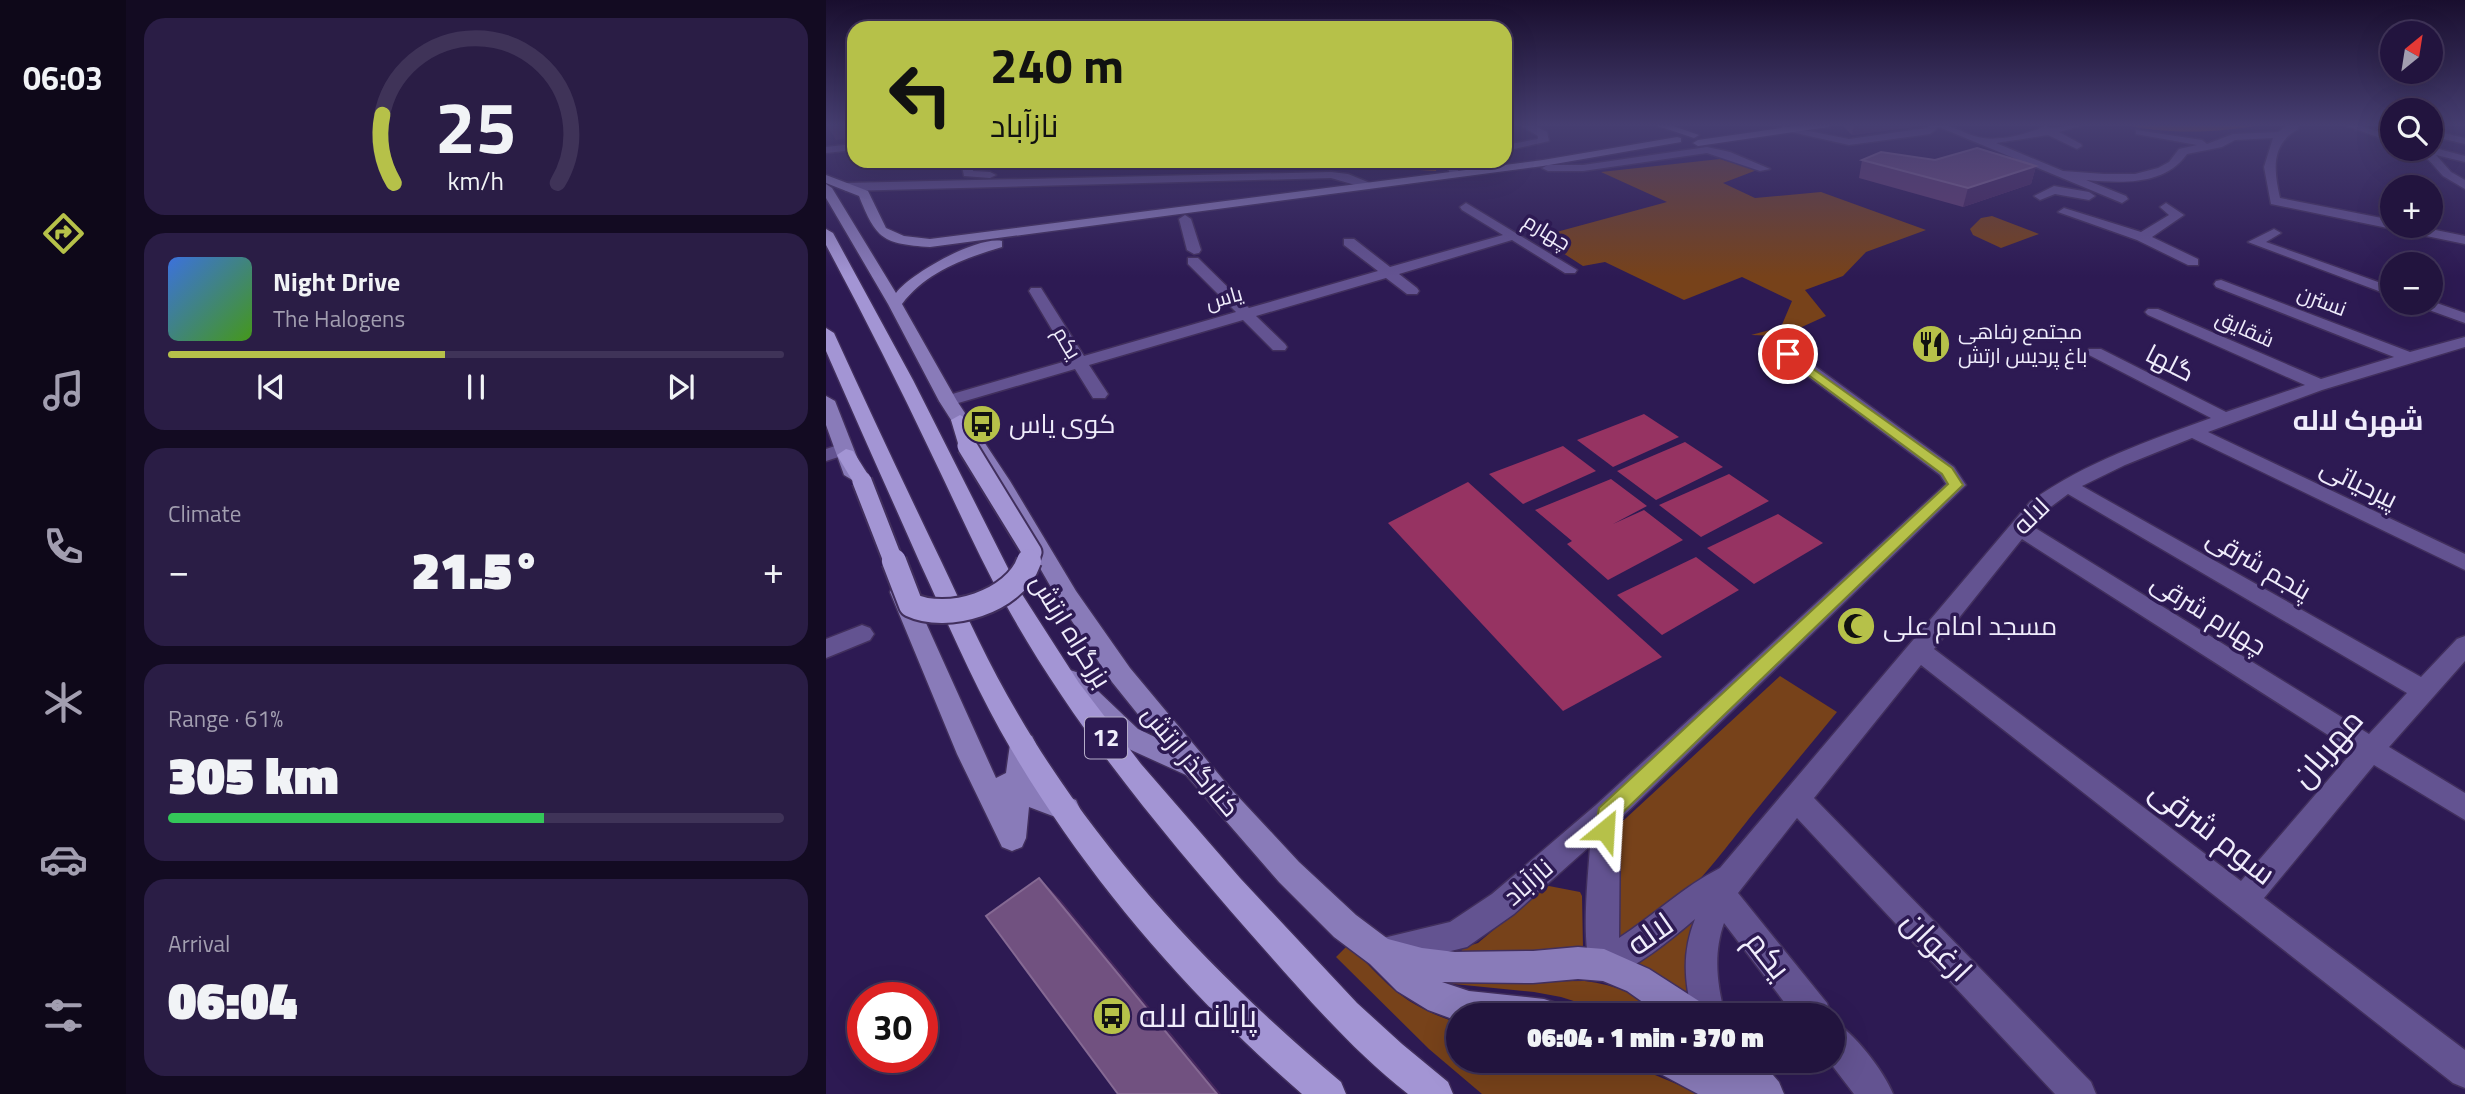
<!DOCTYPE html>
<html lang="en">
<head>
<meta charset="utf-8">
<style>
  :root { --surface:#22143e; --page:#2a1d45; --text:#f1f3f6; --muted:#a29eb0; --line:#3f3358; --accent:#b6c149 }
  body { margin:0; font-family:"Titillium Web",Cairo,sans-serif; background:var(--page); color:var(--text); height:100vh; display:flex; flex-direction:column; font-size:26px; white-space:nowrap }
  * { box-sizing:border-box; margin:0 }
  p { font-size:23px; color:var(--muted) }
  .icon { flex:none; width:38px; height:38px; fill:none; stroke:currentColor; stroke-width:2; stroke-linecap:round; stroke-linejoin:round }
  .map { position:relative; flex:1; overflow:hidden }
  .panel { display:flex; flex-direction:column; gap:18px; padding:18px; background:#130b22; width:700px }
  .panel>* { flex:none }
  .hud { position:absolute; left:21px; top:21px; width:665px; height:147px; border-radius:21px; box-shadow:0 7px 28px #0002,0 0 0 2px var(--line); background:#b6c149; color:#111; overflow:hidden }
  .needle { width:46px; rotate:30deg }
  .controls { position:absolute; left:1554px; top:21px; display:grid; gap:14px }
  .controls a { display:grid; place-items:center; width:63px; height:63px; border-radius:50%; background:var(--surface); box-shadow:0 7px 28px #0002,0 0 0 2px var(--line); font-size:35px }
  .speed { position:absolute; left:21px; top:982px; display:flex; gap:14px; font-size:35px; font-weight:700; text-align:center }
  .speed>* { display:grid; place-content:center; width:91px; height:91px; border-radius:50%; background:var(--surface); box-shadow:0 7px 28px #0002,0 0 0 2px var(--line); line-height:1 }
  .speed .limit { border:10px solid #d22; background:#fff; color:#111 }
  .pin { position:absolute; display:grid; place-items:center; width:60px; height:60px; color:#fff; margin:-30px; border:4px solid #fff; border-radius:50%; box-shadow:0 2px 7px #0007 }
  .me { position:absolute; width:77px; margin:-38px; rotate:27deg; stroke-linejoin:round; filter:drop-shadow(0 0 5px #0008) }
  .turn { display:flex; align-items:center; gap:24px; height:147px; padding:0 28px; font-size:32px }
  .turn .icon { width:91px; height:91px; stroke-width:2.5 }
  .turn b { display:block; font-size:49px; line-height:60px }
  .big { font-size:52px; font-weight:800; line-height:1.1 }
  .panel .tile { flex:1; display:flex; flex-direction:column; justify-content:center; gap:10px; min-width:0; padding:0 24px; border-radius:21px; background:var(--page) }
  .panel .dial { align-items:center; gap:0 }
  .dial svg { height:182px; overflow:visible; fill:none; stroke:var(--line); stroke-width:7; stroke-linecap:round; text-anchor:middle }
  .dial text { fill:var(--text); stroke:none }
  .song { display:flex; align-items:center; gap:21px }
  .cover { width:84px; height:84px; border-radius:10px; background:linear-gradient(135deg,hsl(220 70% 55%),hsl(100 70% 35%)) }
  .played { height:7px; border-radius:4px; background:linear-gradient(90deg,var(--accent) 45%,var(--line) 45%) }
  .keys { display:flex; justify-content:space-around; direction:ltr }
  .heat { display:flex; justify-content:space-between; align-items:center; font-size:38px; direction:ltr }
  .charge { height:10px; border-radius:5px; background:linear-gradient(90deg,#34c759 61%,var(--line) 0) }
  .trip { position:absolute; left:620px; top:1003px; width:399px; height:70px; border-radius:35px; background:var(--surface); box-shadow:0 7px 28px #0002,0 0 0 2px var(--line); font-weight:800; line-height:70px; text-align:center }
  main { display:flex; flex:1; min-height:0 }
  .dock { display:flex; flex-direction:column; width:126px; justify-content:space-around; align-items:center; background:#0e0819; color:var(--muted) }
  .dock .icon { width:49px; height:49px }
  .dock .selected { color:var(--accent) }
  .dock b { font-size:32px; color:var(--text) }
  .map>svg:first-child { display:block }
  .green { fill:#77421a }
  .forest { fill:#914d15 }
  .water { fill:#963362 }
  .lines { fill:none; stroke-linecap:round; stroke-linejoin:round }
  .minor-casing { stroke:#412f5d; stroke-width:3 }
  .major-casing { stroke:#412f5d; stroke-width:3 }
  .highway-casing { stroke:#412f5d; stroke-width:3 }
  .minor { fill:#635391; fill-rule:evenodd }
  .major { fill:#897bb9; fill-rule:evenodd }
  .highway { fill:#a395d4; fill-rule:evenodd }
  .highway-bridge-far1-casing { stroke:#412f5d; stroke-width:23; stroke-linecap:butt }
  .highway-bridge-casing { stroke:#412f5d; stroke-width:28; stroke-linecap:butt }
  .highway-bridge-far1 { stroke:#a395d4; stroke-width:19 }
  .highway-bridge { stroke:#a395d4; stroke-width:24 }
  .wall { fill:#623e71 }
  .shaded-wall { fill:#46285f }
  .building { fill:#715180; stroke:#856993; stroke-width:2 }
  .route { fill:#b6c149; stroke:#767d2f; stroke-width:2 }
  .labels { text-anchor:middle; stroke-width:7; stroke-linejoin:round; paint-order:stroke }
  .far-street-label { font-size:21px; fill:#efecfb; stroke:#2d1a53 }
  .far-poi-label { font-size:21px; fill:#efecfb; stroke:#2d1a53; text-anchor:start }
  .shield { fill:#2d1a53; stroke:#b5adc9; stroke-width:2 }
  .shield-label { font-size:24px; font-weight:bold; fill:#efecfb }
  .street-label { font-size:26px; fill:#efecfb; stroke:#2d1a53 }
  .poi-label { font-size:26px; fill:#efecfb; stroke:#2d1a53; text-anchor:start }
  .neighbourhood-label { font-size:28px; font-weight:bold; fill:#efecfb; stroke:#2d1a53 }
  .near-street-label { font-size:32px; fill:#efecfb; stroke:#2d1a53 }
  .near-poi-label { font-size:32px; fill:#efecfb; stroke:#2d1a53; text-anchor:start }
</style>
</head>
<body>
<main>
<nav class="dock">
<b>06:03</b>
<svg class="icon selected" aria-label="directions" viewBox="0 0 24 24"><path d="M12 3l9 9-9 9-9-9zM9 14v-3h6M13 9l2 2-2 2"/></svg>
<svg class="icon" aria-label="music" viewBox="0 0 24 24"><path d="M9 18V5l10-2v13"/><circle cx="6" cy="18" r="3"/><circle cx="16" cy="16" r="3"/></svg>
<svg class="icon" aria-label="phone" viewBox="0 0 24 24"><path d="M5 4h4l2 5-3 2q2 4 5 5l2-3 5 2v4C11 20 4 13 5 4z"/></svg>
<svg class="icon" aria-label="climate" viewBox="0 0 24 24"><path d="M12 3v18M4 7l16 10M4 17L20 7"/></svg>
<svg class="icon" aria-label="car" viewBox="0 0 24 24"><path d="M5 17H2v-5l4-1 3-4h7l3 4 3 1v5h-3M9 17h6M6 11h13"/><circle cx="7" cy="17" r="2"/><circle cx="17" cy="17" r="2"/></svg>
<svg class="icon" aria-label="filters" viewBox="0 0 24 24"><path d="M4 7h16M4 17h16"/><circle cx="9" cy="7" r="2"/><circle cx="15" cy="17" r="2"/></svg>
</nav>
<section class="panel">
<div class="tile dial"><svg viewBox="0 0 100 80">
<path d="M14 69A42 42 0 1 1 86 69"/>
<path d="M14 69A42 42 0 0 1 9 39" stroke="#b6c149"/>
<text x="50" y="56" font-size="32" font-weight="700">25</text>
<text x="50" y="72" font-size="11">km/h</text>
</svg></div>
<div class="tile">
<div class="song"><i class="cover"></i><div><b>Night Drive</b><p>The Halogens</p></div></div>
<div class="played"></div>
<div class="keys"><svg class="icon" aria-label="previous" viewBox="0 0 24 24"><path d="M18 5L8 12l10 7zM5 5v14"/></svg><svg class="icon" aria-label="pause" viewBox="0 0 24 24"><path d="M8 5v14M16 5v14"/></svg><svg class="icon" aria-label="next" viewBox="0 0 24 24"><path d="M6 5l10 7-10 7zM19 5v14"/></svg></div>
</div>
<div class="tile"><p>Climate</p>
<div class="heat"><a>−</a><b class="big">21.5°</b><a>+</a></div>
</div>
<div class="tile"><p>Range · 61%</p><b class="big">305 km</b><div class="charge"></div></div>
<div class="tile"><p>Arrival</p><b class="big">06:04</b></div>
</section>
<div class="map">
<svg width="1639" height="1094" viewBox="0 0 1639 1094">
  <rect width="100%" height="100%" fill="#2d1a53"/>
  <g class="green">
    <polygon points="894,159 931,170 897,183 929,198 995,192 1100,230 1040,252 1017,276 979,290 1000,316 956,336 925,335 955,327 966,301 916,277 858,300 779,262 757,266 712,237 841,202 775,172"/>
    <polygon points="1166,216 1213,234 1175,248 1147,235 1144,229 1155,218"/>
    <path d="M954 676 1011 712C983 746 954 781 926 815 896 852 839 933 790 939L785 832Z"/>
    <polygon points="723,886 754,892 756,896 757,948 635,956 636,948 652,943 717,888"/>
    <polygon points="886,898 868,1001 800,961"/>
    <path d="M523 944C561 985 577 1005 632 1023V1060L795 1061 875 1094H656L603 1049 510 957Z"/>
    <path d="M759 981C789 985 819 996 842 1015H792L735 997 708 992 608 982Z"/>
  </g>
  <g class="forest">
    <path d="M1295 124H1439C1393 133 1342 135 1295 124Z"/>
    <polygon points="513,161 611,161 610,171 512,165"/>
  </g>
  <g class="water">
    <polygon points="818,414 853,437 787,467 751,440"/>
    <polygon points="859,442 897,467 830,500 791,471"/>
    <polygon points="737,446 770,471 697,504 663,474"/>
    <polygon points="903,474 943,501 875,537 833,505"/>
    <polygon points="785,479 821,506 787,524 818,510 857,540 782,580 741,544 746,541 709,510"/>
    <polygon points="642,482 836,657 737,711 562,523"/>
    <polygon points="952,514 997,543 928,584 881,548"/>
    <polygon points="870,557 913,590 836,635 791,595"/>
  </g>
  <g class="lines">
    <g class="minor-casing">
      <g id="minor">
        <polygon points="693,124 705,124 721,132 723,141 679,151 679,145 712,139 712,136"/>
        <path d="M1105 124C1130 124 1137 135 1157 138 1177 141 1205 133 1219 126L1225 128 1261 124 1233 132 1255 144 1256 146 1251 149 1222 135 1170 143 1237 171 1278 174H1309L1332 168 1343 162 1353 149 1371 145 1310 134V130L1376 140 1381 144 1407 134 1452 132 1463 124H1473L1472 129C1444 145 1448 171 1454 198L1566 220V226H1590L1639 236V244L1445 204 1438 167 1447 138 1409 140 1396 147 1361 154C1338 186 1296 183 1260 180L1300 196 1302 199 1296 203 1113 127 1104 134 1023 145 952 129 957 126 1023 139 1101 128Z"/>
        <polygon points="1515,124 1529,124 1566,136 1566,142"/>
        <polygon points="1605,130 1639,138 1639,144 1605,136"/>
        <polygon points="28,144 28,150 0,153 0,147"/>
        <polygon points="881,147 904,152 944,169 934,171 881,153 757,171 722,171 716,168 722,165 757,165"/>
        <polygon points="1605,147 1639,156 1639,162 1610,155 1625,172 1639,180 1639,189 1617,176 1593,149"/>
        <polygon points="135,161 147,161 147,171 164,172 170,175 164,178 138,176"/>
        <polygon points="619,161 631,161 633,176 625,176"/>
        <polygon points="505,172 522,174 549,185 543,189 505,178 20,191 14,187 20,183"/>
        <polygon points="1228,186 1263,192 1269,196 1263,200 1229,194 1214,200 1208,196"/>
        <polygon points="640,203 751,270 749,273 739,273 686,240 573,274 591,288 593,291 591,294 581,294 560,278 430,316 459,344 461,347 459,350 447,350 417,320 263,365 282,394 279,398 267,398 249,369 122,406 113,401 116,397 244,360 203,291 205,288 215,288 258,356 410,312 362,264 362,258 372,258 423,308 552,271 518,245 518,239 528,239 564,267 677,235 636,210 634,207"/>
        <polygon points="1340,203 1358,215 1326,237 1372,259 1372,265 1362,265 1311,240 1232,212 1238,208 1315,232 1343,215 1334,207"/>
        <polygon points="359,215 365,219 375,250 373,253 368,254 361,250 353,219"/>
        <polygon points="1448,229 1455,233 1440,242 1566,287 1566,296 1422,242"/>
        <path d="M1395 280 1584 352 1639 337V347L1496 390 1382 432 1639 554V570L1366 438 1299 465 1256 486 1595 677 1631 639 1639 636V661L1563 747 1639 793V820L1548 765 1438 898 1639 1050V1088L1627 1083 1095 665 988 798 1265 1082 1270 1094H1229L971 818 912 893 1001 1003 1005 1015H968L898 923C887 954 891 984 899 1015H867C858 981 856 952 869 919 842 942 811 967 778 981L767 976C754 945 762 880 764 846L688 914 641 947 560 967 549 962 544 951 549 940 624 922 666 894 770 805 1120 484 1114 475 956 357 954 354 956 351H968L1128 467 1140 485 794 819 793 938C827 916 857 887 894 868L1204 502C1257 463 1322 441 1385 418L1263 355 1261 352 1263 349H1275L1400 412 1479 385 1322 315 1319 312 1322 309H1332L1495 379 1568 357 1390 287 1388 284 1390 281ZM1242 494 1581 693 1543 734 1206 526 1218 512ZM1196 539 1527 751 1415 881 1108 649Z"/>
        <polygon points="1605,301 1639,313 1639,323 1592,306 1590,303"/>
        <polygon points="18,443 27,449 25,453 0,461 0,449"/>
        <polygon points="36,625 44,628 48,634 44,640 0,658 0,639"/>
        <path d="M1006 1021C1027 1030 1059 1073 1067 1094H1028L1002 1060H1006Z"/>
      </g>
    </g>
    <g class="major-casing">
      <g id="major">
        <polygon points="826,124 841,124 873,135 868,138"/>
        <polygon points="983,124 1007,124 1002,127 872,146 867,143 872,140"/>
        <path d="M851 137 855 138V142L717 166 104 247C57 244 50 239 33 196L0 183V175L42 191 60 228 78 236 104 239 717 160Z"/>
        <path d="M0 184 6 188 70 293C85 273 151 236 176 241V247C139 258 100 272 76 304L131 401 184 481 250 591 304 668 405 789 473 862 530 915 562 939 596 948 629 952 707 951 752 947 778 949 823 969 876 1003 880 1015H835L801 991 777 981 752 979 707 983 616 982 643 991 718 999 730 1003 734 1015H632V1021L602 1010 571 991 544 964 508 937 453 882 360 775 294 745 235 687 232 680 235 673 244 670 253 673 312 729 331 738 286 682 234 603 164 481 113 401 62 304 0 198Z"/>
        <polygon points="0,396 9,401 38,475 35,479 28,481 18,475 0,425"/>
        <polygon points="75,584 83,586 86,592 170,778 180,773 184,744 188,736 197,733 206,736 210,744 206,783 250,800 254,809 250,818 240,821 203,807 200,838 196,847 186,851 176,847 131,754 64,592 67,586"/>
        <polygon points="826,1060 879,1060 897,1070 893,1060 934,1060 953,1082 958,1094 872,1094 831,1072"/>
      </g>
    </g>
    <g class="highway-casing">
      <g id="highway">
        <path d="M0 229 7 233 87 380 192 588 253 683 315 764 414 878 531 1003 576 1044 622 1082 627 1094H582C522 1047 473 988 423 932 333 829 246 724 180 605 152 556 130 504 105 453 72 383 37 314 0 245Z"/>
        <path d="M0 328 8 333C43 410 79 486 116 563 140 614 163 665 192 714 275 856 390 977 515 1082L520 1094H476C357 991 252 868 174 730 144 676 120 619 94 563 63 493 31 422 0 351Z"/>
        <polygon points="134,415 143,420 150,446 148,450 134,450 125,420"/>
        <polygon points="20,449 27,451 46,481 43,485 29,485 11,455"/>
      </g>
    </g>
    <use href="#minor" class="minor"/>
    <use href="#major" class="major"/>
    <use href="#highway" class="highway"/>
    <g class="highway-bridge-far1-casing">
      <g id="highway-bridge-far1">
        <polyline points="141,446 206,552 202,563"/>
        <polyline points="36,481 68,563"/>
      </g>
    </g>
    <g class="highway-bridge-casing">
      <path id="highway-bridge" d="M68 561 85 605C121 622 189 602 203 561"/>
    </g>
    <use href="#highway-bridge-far1" class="highway-bridge-far1"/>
    <use href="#highway-bridge" class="highway-bridge"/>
  </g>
  <g class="wall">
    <polygon points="1016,124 1101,124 1101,125 1026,135 1016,125"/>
    <polygon points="1036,160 1109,160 1210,166 1205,184 1137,207 1033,178"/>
    <polygon points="411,161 434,161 422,165"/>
  </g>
  <g class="shaded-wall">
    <polygon points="0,124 28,124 28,137 10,140"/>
    <polygon points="1028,124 1101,124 1101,125 1026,135"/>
    <polygon points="421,161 434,161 422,165"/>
    <polygon points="1210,166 1205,184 1137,207 1142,188"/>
    <polygon points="213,878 234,899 395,1094 391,1094"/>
  </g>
  <g class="building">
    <polygon points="1151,148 1210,166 1142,188 1036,160 1055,152 1109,160"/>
    <polygon points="213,878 391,1094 292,1094 160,916"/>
  </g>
  <linearGradient id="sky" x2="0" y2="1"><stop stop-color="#190e2e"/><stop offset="0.45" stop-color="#463e71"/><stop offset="1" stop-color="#463e71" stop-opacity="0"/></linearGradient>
  <rect width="1639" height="277" fill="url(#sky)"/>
  <polygon class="route" points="962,351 1126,468 1137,485 791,818 787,837 779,840 772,837 769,830 773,808 1122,484 1116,474 958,357 956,354"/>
  <defs>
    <g id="restaurant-disc" transform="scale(2.0125)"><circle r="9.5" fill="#b6c149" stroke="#2d1a53"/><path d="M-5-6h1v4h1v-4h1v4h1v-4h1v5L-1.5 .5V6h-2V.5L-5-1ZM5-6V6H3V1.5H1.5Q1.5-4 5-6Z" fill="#111"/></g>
    <g id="bus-disc" transform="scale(2.0125)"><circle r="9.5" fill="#b6c149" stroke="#2d1a53"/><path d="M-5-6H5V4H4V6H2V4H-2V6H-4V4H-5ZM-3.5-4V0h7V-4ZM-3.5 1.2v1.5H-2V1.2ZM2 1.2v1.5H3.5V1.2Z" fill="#111"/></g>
    <g id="mosque-disc" transform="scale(2.0125)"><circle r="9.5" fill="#b6c149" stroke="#2d1a53"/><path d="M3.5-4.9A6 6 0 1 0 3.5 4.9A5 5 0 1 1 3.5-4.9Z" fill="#111"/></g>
  </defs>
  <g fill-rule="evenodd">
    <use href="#restaurant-disc" x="1105" y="344"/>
    <use href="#bus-disc" x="156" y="424"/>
    <use href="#mosque-disc" x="1030" y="626"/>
    <use href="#bus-disc" x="286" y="1016"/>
  </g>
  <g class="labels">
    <g class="far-street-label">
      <text transform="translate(721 232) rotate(31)" y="7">چهارم</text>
      <text transform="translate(398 298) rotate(-16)" y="7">یاس</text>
      <text transform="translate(1496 301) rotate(21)" y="7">نسترن</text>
      <text transform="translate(1419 329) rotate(24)" y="7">شقایق</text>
      <text transform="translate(241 343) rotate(59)" y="7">یکم</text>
    </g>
    <g class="far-poi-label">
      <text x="1132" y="339">مجتمع رفاهی<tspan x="1132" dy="24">باغ پردیس ارتش</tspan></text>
    </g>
    <rect class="shield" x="259" y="717.5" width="42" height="41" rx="5"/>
    <g class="shield-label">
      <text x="280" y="746">12</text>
    </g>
    <g class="street-label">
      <text transform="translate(1344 363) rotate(27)" y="9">گلها</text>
      <text transform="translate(1533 483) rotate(26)" y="9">پیرحیاتی</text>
      <text transform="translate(1205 516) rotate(-44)" y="9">لاله</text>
      <text transform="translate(1433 564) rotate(30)" y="9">پنجم شرقی</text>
      <text transform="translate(1383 614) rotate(32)" y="9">چهارم شرقی</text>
      <text transform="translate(245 631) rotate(58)" y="9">بزرگراه ارتش</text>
      <text transform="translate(365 761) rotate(50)" y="9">کنارگذر ارتش</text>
      <text transform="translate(702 882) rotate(-41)" y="9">نازآباد</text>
    </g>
    <g class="poi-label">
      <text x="183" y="433">کوی یاس</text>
      <text x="1057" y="635">مسجد امام علی</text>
    </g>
    <g class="neighbourhood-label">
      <text x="1532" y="430">شهرک لاله</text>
    </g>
    <g class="near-street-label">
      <text transform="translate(1501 748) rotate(-49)" y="11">مهربان</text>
      <text transform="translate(1387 832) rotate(38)" y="11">سوم شرقی</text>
      <text transform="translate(824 934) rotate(-35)" y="11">لاله</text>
      <text transform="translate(1111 946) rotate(46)" y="11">ارغوان</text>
      <text transform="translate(942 955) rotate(52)" y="11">یکم</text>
    </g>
    <g class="near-poi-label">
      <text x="313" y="1027">پایانه لاله</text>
    </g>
  </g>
</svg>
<div class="controls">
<a><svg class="needle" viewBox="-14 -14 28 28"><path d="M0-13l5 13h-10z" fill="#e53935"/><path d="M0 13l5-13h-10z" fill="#a29eb0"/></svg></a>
<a><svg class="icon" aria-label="search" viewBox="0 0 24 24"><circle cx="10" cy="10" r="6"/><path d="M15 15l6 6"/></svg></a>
<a>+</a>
<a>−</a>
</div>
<div class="speed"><div class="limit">30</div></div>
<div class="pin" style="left:962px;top:354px;background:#d93025"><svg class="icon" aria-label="arrive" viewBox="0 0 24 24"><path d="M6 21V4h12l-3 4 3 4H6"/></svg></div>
<svg class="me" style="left:779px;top:830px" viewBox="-20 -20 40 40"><path d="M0-17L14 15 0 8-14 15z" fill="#b6c149" stroke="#fff" stroke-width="4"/></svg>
<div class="trip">06:04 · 1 min · 370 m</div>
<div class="hud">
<div class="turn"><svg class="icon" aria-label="left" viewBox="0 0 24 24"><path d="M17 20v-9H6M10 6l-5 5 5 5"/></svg><div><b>240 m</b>نازآباد</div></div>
</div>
</div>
</main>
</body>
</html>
